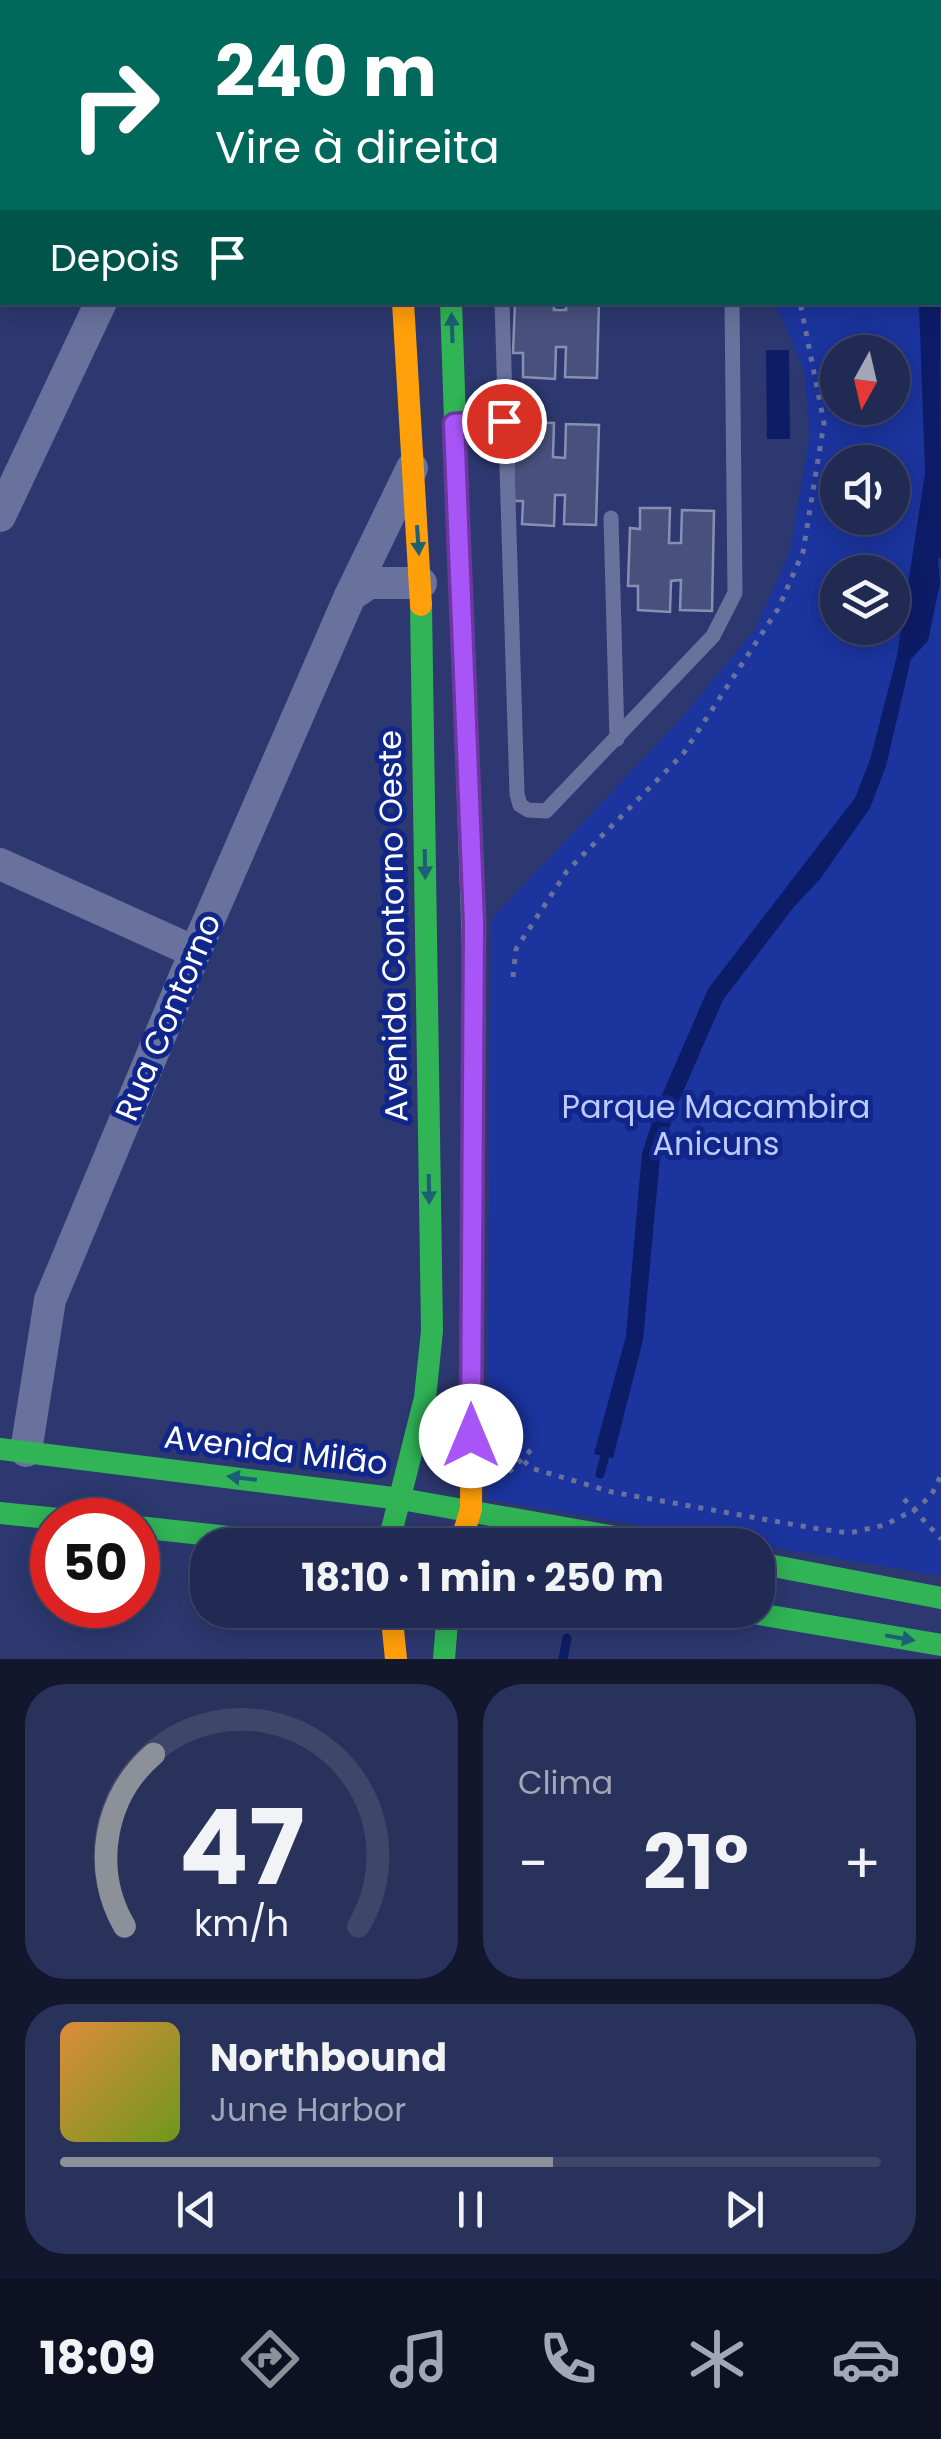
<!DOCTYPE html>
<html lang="pt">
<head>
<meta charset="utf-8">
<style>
  :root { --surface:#212a53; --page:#29325a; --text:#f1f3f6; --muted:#a2a7b8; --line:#3e466a; --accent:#8c9099 }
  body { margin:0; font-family:Poppins,sans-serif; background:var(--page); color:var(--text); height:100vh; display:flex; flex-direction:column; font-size:38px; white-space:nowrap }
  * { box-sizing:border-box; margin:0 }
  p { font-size:32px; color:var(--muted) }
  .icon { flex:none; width:55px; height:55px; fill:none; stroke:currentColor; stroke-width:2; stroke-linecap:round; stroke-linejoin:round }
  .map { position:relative; height:1659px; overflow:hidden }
  .drawer { display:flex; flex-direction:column; gap:25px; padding:25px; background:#12172e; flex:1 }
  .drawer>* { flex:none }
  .guide { position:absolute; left:0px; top:0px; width:942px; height:305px; box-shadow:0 5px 25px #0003,0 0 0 2px var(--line); background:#00695c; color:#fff; overflow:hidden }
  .needle { width:65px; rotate:188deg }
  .controls { position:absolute; left:820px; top:335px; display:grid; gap:20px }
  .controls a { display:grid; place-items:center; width:90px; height:90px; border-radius:50%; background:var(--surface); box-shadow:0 5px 25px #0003,0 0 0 2px var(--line); font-size:50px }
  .speed { position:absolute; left:30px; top:1498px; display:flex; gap:20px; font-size:50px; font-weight:700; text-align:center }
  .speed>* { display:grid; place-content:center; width:130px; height:130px; border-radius:50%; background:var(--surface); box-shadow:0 5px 25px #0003,0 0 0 2px var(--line); line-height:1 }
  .speed .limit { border:15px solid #d22; background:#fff; color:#111 }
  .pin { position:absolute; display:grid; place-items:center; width:85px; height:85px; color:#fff; margin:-42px; border:5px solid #fff; border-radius:50%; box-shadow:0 2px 10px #0007 }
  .me { position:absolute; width:110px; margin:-55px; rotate:0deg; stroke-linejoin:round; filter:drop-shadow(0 0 8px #0008) }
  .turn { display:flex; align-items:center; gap:35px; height:210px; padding:0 50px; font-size:45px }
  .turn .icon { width:130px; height:130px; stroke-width:2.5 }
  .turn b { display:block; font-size:70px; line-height:85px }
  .then { display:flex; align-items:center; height:95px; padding:0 50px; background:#0003; gap:20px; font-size:38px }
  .big { font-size:75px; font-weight:700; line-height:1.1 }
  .drawer .tile { flex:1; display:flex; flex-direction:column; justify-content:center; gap:15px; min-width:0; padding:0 35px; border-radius:40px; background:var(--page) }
  .drawer .dial { align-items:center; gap:0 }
  .dial svg { height:260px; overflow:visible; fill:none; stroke:var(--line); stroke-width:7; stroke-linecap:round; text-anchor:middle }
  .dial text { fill:var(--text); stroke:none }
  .song { display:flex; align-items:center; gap:30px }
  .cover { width:120px; height:120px; border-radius:15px; background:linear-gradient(135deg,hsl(30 70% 55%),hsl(80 70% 35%)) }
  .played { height:10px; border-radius:5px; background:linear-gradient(90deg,var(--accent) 60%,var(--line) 60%) }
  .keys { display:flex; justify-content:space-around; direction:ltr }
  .heat { display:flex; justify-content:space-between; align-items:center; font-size:55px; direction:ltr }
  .drawer .tiles { flex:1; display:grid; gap:25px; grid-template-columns:1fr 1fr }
  .tile:last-child { grid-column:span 2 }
  .trip { position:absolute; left:190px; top:1528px; width:585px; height:100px; border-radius:40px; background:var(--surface); box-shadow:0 5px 25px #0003,0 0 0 2px var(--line); font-weight:700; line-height:100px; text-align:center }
  .tabs { display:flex; height:160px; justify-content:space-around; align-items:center; background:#0d1121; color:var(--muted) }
  .tabs .icon { width:70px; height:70px }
  .tabs .active { color:var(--accent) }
  .tabs b { font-size:45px; color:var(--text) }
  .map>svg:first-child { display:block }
  .green { fill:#1b349e; fill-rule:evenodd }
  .water { fill:#0d1c67 }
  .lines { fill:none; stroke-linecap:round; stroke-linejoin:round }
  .stream { stroke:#0d1c67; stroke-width:9 }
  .building { fill:#48517d; stroke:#878fb2; stroke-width:2.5 }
  .path { stroke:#68729c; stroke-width:5; stroke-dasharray:5 8; stroke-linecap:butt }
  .lane { stroke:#68729c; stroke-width:15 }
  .street { stroke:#68729c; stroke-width:32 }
  .fast { stroke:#30b455; stroke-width:22 }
  .slow { stroke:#ff9f0a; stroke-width:22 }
  .jam { stroke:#e5322d; stroke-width:22 }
  .oneway { fill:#1d5f75 }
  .route-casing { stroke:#6d37a1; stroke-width:25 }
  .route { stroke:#a855f7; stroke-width:18 }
  .labels { text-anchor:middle; stroke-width:10; stroke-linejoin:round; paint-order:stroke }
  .street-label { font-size:32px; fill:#fff; stroke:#11268a }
  .park-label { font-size:32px; fill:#bdcafd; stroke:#11268a }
</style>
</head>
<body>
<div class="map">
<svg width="941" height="1659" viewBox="0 0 941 1659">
  <rect width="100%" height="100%" fill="#2c386f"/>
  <path class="green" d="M728 0H941V1576L487 1499 491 920 680 720 756 628 790 551 810 433 804 371 776 303 940 302V2ZM838 352H892V408H838ZM838 462H892V518H838ZM838 572H892V628H838Z"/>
  <g class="water">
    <polygon points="940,231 941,557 938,559 940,583 928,641 911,659 886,766 870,808 820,879 793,908 723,1000 675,1110 660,1157 643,1340 613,1458 594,1454 626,1336 642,1153 659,1102 708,989 855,798 870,760 897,656 925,473 919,303 940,302"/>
    <polygon points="766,350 789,350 790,439 767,439"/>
  </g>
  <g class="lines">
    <g class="stream">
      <polyline points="600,1474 607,1448"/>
      <polyline points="563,1659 567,1638"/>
    </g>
  </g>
  <g class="building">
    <polygon points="515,302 554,302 554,310 566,310 566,302 599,302 597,378 565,377 566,347 556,347 555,379 523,377 523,353 513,353"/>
    <polygon points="525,422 554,423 553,457 565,458 566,424 599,425 596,525 564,524 565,495 555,495 554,526 522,524 523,501 512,501 514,442 524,443"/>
    <polygon points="640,508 670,508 669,543 681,543 682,510 714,511 712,611 680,610 681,580 671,581 670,612 638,610 638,586 628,586 630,528 640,529"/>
  </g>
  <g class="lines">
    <g class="path">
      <polyline points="742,0 743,2"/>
      <polyline points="606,2 615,0"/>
      <polyline points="513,977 516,949 567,871 683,754 778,609 803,552 824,423 800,302"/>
      <polyline points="511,1413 515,1452 531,1468 612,1492 813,1528 849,1533 885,1525 914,1510 931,1496 941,1475"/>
      <polyline points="509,1472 533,1448"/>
      <polyline points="904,1499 941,1539"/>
    </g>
    <g class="lane">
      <polyline points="502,302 517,794 520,805 528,810 546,811 713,636 735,593 732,302"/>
      <polyline points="459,423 504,421"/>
      <polyline points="611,518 617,739"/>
    </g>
    <g class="street">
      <polyline points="0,516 101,302"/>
      <polyline points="350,596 369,583 421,583"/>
      <polyline points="0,864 195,952"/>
      <polyline points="26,1451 50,1300 195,952 350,596 412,468"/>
    </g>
    <g class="fast">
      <polyline points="366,0 367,2"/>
      <polyline points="249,2 259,0"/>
      <polyline points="490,2 503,0"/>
      <polyline points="0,63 2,63"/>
      <polyline points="451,302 474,981"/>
      <polyline points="0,1449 401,1499 660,1545"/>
      <polyline points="0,1513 68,1520"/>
      <polyline points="138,1527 302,1545"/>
      <polyline points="388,1545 425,1398 432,1331 421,605"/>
      <polyline points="758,1563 941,1598"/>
      <polyline points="735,1610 941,1645"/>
      <polyline points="444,1659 448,1610"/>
    </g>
    <g class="slow">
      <polyline points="427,0 428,2"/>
      <polyline points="403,302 421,605"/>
      <polyline points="460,1545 471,1509 474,981"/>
      <polyline points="391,1610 396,1659"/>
    </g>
    <polyline class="jam" points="0,120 2,120"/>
  </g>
  <defs><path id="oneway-solid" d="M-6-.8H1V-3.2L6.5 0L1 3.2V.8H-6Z" transform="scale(2.5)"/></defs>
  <g class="oneway">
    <use href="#oneway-solid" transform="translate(452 328) rotate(-92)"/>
    <use href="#oneway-solid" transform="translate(418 540) rotate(86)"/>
    <use href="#oneway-solid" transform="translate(425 864) rotate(89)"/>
    <use href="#oneway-solid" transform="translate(429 1189) rotate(89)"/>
    <use href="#oneway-solid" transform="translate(242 1478) rotate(-173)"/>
    <use href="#oneway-solid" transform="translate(900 1638) rotate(10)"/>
  </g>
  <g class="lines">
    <g class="route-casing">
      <polyline id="route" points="471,1436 474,923 454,424 504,421"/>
    </g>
    <use href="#route" class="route"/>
  </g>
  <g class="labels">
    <g class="street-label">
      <text transform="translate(393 926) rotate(-91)" y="11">Avenida Contorno Oeste</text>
      <text transform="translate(168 1017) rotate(-67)" y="11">Rua Contorno</text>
      <text transform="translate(276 1450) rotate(7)" y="11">Avenida Milão</text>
    </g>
    <g class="park-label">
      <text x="716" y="1118">Parque Macambira<tspan x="716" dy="37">Anicuns</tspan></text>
    </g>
  </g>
</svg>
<div class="controls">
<a><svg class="needle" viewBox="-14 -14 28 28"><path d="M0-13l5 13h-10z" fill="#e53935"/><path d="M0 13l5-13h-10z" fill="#a2a7b8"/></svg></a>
<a><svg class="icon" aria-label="sound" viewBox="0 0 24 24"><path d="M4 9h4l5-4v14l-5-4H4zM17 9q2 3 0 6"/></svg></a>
<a><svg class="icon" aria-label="layers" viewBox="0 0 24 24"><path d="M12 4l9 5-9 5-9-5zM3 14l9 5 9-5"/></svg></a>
</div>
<div class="speed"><div class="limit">50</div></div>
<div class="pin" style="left:504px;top:421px;background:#d93025"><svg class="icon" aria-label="arrive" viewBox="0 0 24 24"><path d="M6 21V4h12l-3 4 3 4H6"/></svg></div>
<svg class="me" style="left:471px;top:1436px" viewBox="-20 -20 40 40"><circle r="19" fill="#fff"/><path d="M0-13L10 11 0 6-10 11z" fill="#a855f7"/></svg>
<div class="trip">18:10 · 1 min · 250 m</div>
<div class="guide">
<div class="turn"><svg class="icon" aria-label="right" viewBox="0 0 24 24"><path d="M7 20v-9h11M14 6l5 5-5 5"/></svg><div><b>240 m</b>Vire à direita</div></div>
<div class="then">Depois<svg class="icon" aria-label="arrive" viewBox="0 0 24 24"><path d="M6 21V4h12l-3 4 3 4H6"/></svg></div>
</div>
</div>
<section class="drawer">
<div class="tiles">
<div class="tile dial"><svg viewBox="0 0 100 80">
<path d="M14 69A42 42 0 1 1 86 69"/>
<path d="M14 69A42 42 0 0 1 23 16" stroke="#8c9099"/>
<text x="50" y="56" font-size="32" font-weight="700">47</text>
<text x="50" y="72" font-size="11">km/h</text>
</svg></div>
<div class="tile"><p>Clima</p>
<div class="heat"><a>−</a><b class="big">21°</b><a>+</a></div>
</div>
<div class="tile">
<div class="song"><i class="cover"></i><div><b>Northbound</b><p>June Harbor</p></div></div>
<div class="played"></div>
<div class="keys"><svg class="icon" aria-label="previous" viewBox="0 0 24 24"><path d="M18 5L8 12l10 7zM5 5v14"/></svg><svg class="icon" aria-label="pause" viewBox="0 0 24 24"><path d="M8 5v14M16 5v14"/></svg><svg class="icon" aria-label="next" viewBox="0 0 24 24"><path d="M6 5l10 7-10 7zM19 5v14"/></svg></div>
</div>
</div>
</section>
<nav class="tabs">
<b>18:09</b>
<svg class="icon active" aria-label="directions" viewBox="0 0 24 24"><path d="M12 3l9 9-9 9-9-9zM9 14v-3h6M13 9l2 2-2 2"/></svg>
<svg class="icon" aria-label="music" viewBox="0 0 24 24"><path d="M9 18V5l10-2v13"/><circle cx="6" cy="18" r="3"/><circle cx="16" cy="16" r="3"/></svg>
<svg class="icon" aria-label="phone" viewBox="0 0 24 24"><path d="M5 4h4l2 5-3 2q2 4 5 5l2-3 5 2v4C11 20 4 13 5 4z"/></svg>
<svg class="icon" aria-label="climate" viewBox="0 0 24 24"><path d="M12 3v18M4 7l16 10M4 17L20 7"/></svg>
<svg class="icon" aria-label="car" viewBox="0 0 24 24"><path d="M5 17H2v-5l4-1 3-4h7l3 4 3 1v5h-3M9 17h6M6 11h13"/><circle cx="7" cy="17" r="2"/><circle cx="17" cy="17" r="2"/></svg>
</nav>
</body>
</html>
